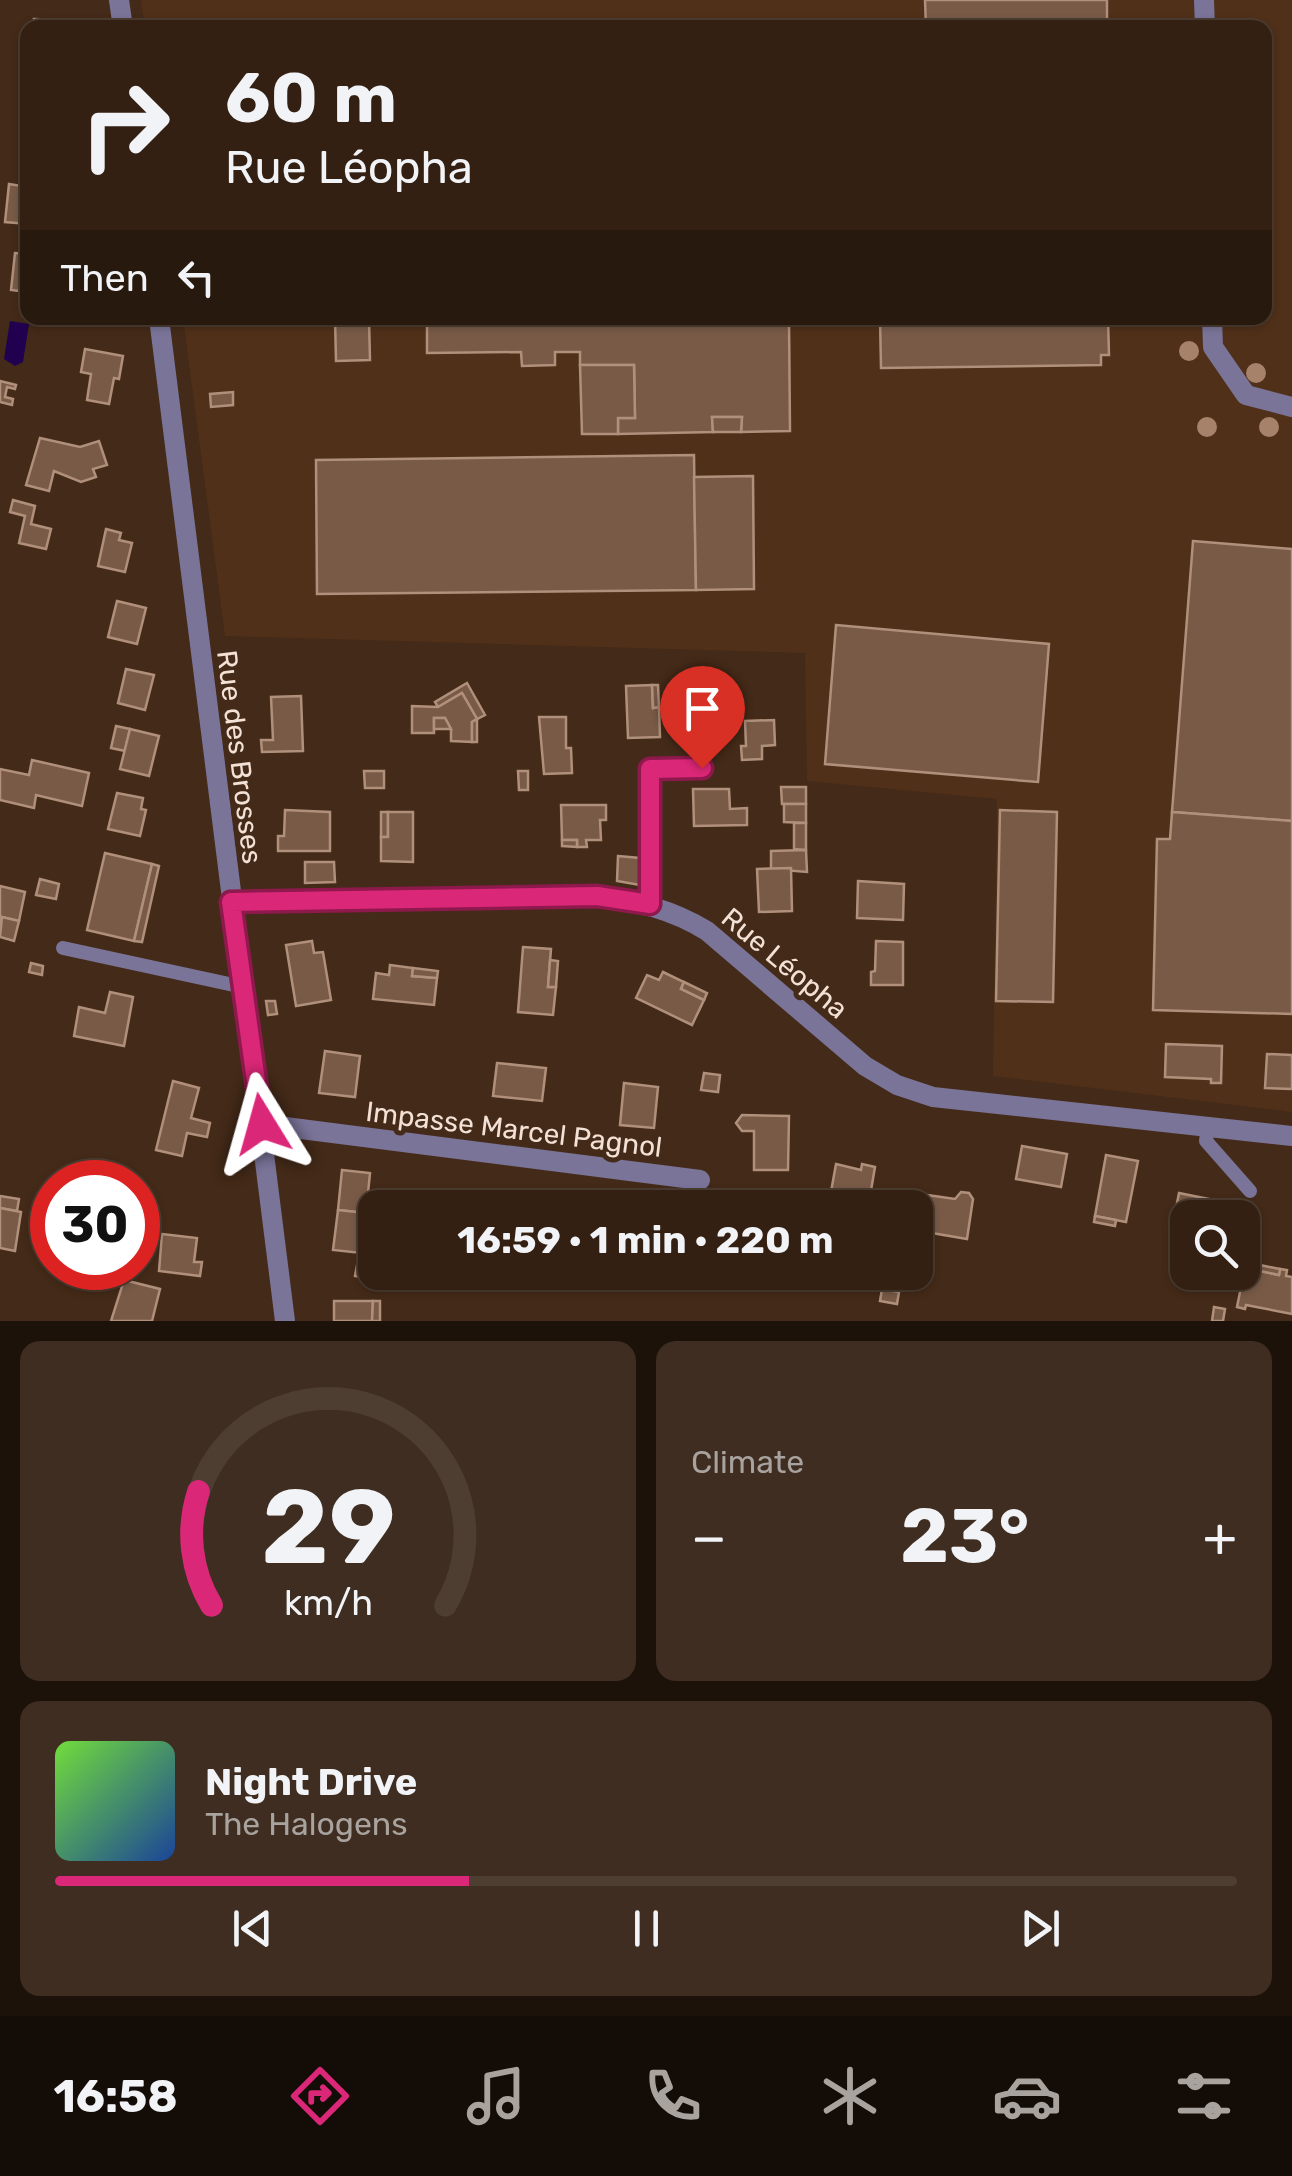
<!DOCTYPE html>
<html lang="en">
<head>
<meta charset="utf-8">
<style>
  :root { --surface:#332012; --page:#3e2d20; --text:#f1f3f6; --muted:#a9a39f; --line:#4e3e32; --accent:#db2777 }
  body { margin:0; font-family:Rubik,sans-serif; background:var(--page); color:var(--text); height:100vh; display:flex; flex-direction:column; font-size:38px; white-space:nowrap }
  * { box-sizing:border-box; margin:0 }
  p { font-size:32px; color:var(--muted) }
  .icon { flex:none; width:55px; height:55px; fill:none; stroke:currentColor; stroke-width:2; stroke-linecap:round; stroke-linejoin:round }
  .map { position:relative; height:1321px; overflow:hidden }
  .drawer { display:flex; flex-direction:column; gap:20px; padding:20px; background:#1c120a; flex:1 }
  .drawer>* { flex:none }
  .hud { position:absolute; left:20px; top:20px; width:1252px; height:305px; border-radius:20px; box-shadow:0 2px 8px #0004,0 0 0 2px var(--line); background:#332012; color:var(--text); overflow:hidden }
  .controls { position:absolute; left:1170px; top:1200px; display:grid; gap:20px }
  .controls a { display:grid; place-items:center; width:90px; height:90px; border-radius:20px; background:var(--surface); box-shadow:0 2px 8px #0004,0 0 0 2px var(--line); font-size:50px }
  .speed { position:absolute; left:30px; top:1160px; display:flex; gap:20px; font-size:50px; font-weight:700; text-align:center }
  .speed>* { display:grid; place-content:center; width:130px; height:130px; border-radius:50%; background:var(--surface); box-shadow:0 2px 8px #0004,0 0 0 2px var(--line); line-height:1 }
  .speed .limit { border:15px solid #d22; background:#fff; color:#111 }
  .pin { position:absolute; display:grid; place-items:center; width:85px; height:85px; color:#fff; margin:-102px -42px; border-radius:50% 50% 50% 0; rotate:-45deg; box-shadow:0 0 10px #0007 }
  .pin .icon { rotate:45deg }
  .me { position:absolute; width:110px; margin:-55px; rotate:352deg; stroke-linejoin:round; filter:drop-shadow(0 0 8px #0008) }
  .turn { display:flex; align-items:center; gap:35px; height:210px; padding:0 40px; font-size:45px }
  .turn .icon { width:130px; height:130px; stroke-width:2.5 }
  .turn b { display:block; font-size:70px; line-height:85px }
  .then { display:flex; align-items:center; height:95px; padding:0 40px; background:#0003; gap:20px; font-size:38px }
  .big { font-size:75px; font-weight:700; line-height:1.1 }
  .drawer .card { flex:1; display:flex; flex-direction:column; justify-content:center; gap:15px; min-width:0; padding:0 35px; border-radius:20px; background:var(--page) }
  .drawer .dial { align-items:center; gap:0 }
  .dial svg { height:260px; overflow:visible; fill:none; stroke:var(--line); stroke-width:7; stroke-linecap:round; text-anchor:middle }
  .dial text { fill:var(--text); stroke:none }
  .song { display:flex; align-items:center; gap:30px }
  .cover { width:120px; height:120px; border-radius:15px; background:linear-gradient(135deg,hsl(100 70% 55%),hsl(220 70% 35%)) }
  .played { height:10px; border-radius:5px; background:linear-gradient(90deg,var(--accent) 35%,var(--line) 35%) }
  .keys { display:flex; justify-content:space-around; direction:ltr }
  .heat { display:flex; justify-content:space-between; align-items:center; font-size:55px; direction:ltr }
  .drawer .tiles { flex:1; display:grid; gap:20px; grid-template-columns:1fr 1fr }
  .card:last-child { grid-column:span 2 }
  .trip { position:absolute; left:358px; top:1190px; width:575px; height:100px; border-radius:20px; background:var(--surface); box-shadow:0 2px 8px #0004,0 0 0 2px var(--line); font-weight:700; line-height:100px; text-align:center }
  .tab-bar { display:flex; height:160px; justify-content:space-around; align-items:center; background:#140d07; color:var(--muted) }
  .tab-bar .icon { width:70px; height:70px }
  .tab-bar .selected { color:var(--accent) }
  .tab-bar b { font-size:45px; color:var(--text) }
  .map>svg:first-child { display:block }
  .built { fill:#503019 }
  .water { fill:#220050 }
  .building { fill:#785a47; stroke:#b0907b; stroke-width:2.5 }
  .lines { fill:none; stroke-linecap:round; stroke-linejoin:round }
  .service { stroke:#7a7499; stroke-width:14 }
  .minor { stroke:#7a7499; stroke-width:20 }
  .tree { fill:#a6826a }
  .route-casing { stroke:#8e194d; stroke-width:25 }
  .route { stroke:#db2777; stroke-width:18 }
  .labels { text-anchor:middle; stroke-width:10; stroke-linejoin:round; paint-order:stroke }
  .street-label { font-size:28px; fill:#f3e1d6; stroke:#442a18 }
</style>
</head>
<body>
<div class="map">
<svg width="1292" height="1321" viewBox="0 0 1292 1321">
  <rect width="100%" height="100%" fill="#442a18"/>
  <polygon class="built" points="141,0 1292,0 1292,1112 993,1076 997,799 807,781 805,653 225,636 183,318 1265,318 1265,28 145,28"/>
  <polygon class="water" points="10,321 29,324 23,362 15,366 4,359"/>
  <g class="building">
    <polygon points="925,0 1107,0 1107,28 926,28"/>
    <polygon points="34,19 60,20 60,28 34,28"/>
    <polygon points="9,184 28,187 28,224 5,222"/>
    <polygon points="15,253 28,254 28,292 11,290"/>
    <polygon points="335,318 369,318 370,360 336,361"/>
    <polygon points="427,318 789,318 790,431 741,432 742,417 712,417 713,432 618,434 618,418 635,418 634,365 580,365 580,352 555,352 555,365 522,366 521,352 427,353"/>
    <polygon points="880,318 1108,318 1109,355 1101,355 1101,365 881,368"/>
    <polygon points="85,349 123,356 119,379 114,378 109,404 87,400 91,374 81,372"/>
    <polygon points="580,365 634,365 635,418 618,418 618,434 582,434"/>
    <polygon points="0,381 16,385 15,389 7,387 5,397 13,399 12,405 0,402"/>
    <polygon points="233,392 233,405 211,407 210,394"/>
    <polygon points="712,417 742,417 741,432 713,432"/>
    <polygon points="40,438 80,447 99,441 107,465 93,469 96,477 81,482 54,471 49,491 26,485"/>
    <polygon points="694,455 696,590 317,594 316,460"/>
    <polygon points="753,476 754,589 696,590 694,477"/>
    <polygon points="13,500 35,506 31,524 51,529 46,549 19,543 25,516 10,512"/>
    <polygon points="106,529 121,533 119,540 132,543 125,572 98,566"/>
    <polygon points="1193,541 1292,549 1292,821 1172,812"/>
    <polygon points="117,601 146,608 137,644 108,637"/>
    <polygon points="836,625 1049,644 1038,782 825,764"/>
    <polygon points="126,669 154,675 145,710 118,703"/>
    <polygon points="467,683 485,715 477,719 462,693 438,707 435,702"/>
    <polygon points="652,685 653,708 659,707 660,737 628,738 626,686"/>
    <polygon points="652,685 658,685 659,707 653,708"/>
    <polygon points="462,693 477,719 472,722 472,742 451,741 451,729 445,718 434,718 434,733 412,733 412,706 438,707"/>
    <polygon points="301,696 303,751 262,752 261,740 273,740 271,697"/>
    <polygon points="539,717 566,717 566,748 571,748 572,773 544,774"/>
    <polygon points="434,718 445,718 451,729 434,729"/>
    <polygon points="477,719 477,742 472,742 472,722"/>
    <polygon points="774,720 775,745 762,746 762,759 742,760 741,746 746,746 745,721"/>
    <polygon points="116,726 130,729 125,751 111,748"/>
    <polygon points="130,729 159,736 149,776 120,769"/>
    <polygon points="32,760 89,773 82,806 36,795 34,808 0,800 0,769 29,775"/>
    <polygon points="364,771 384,771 384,788 365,788"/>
    <polygon points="518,771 528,771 528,790 519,790"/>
    <polygon points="781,787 806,787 806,804 782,804"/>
    <polygon points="693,789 729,789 730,809 747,808 747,825 694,826"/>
    <polygon points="117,793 143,798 141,809 146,810 140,836 108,829"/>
    <polygon points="784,804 806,804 806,823 784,822"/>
    <polygon points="561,805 606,805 606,820 600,820 601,840 586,840 587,847 577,847 577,840 562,840"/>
    <polygon points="285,810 330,812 330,851 278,851 278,836 284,836"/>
    <polygon points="1000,810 1057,812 1053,1002 996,1001"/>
    <rect x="381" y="812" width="7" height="25"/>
    <polygon points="388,812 413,812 413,862 381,861 381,837 388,837"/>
    <polygon points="1172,812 1292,821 1292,1014 1153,1010 1157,839 1170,839"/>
    <polygon points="794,823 806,823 806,850 794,849"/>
    <polygon points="562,840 577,840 577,847 562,846"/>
    <polygon points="806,850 807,872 771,869 771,851"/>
    <polygon points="105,853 152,864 134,941 87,930"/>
    <polygon points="618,856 640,858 640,885 617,881"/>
    <polygon points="305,862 334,862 335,882 305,883"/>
    <polygon points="152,864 159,866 142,942 134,941"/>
    <polygon points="791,868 792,911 759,912 757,869"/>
    <polygon points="40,879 59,884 56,899 36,895"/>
    <polygon points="858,881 904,884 903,920 857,918"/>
    <polygon points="0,886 25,892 19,921 2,917 0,926"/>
    <polygon points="2,917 19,921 14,941 0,937"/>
    <polygon points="312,941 314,953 323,952 331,1000 296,1006 286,945"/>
    <polygon points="876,941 903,942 903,985 871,985 871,972 875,971"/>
    <polygon points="523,947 551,949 548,987 556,987 553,1015 518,1012"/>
    <polygon points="550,960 558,961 556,987 548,987"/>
    <polygon points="31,963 43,966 42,975 29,972"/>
    <polygon points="390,965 413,968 412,976 437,978 434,1005 373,999 376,973 389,975"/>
    <polygon points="413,968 438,971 437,978 412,976"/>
    <polygon points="663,972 684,982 681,989 704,1000 692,1025 636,998 647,975 659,980"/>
    <polygon points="684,982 707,993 704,1000 681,989"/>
    <polygon points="110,992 133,997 124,1046 74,1036 79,1007 105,1013"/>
    <polygon points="266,1001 275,1001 277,1014 268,1015"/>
    <polygon points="1166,1044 1222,1046 1221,1083 1211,1083 1211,1079 1165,1077"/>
    <polygon points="325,1051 360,1056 355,1097 319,1093"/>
    <polygon points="1267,1054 1292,1055 1292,1089 1265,1088"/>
    <polygon points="497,1063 546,1068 542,1101 493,1096"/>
    <polygon points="704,1073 720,1075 718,1092 701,1090"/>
    <polygon points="173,1081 199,1088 191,1118 210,1123 207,1137 187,1133 182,1156 156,1150"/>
    <polygon points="624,1083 658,1087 654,1128 620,1125"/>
    <polygon points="742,1115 789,1116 788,1170 754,1170 754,1131 742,1131 736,1123"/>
    <polygon points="1022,1146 1067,1154 1061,1187 1016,1179"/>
    <polygon points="1106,1155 1138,1161 1126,1222 1095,1216"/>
    <polygon points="836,1164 861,1170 862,1164 875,1167 868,1208 829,1203"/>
    <polygon points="342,1170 370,1173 366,1213 338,1210"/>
    <polygon points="423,1192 443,1194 442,1208 422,1208"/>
    <polygon points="562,1192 577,1195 576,1202 561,1200"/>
    <polygon points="961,1192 969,1193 973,1199 967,1239 920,1231 927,1195 955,1199"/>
    <polygon points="1179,1193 1224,1202 1221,1218 1188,1218 1188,1238 1171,1234"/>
    <polygon points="0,1196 19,1199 17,1211 0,1208"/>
    <polygon points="556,1199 598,1205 598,1208 554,1208"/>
    <polygon points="0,1208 21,1212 15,1251 0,1248"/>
    <polygon points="338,1210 366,1213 361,1253 333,1250"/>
    <polygon points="1095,1216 1116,1220 1115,1226 1094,1222"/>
    <polygon points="162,1234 197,1238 194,1262 202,1262 200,1276 159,1271"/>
    <polygon points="358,1260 370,1262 368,1278 355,1276"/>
    <polygon points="1246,1262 1255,1264 1255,1270 1279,1275 1280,1269 1287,1270 1286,1276 1292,1277 1292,1314 1246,1305 1245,1309 1237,1307"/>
    <polygon points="1255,1264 1280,1269 1279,1275 1255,1270"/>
    <polygon points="124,1280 160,1289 152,1321 111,1321"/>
    <polygon points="882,1289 899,1292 897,1304 880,1301"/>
    <polygon points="334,1301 373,1301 372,1321 334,1321"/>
    <polygon points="373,1301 380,1301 380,1321 372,1321"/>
    <polygon points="1214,1307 1225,1309 1223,1321 1212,1321"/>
  </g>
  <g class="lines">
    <g class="service">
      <polyline points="63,948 243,987"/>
      <polyline points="1208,1127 1206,1141 1250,1191"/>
    </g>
    <g class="minor">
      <polyline points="119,0 123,28"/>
      <polyline points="1204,0 1205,28"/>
      <polyline points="159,318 285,1321"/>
      <polyline points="1212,318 1213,347 1246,395 1292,407"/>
      <path d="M231 902 597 896C639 902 671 909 707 931L865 1066 897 1085 933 1097 1292 1136"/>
      <polyline points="650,903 650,769 702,768"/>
      <polyline points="262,1124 700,1180"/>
    </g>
  </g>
  <g class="tree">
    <circle cx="1189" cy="351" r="10"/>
    <circle cx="1256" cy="373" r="10"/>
    <circle cx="1207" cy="427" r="10"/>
    <circle cx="1269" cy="427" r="10"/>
  </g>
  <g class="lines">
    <g class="route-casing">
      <polyline id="route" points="262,1124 231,902 597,896 650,904 650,769 702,768"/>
    </g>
    <use href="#route" class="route"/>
  </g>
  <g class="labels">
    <g class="street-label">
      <text transform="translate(240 757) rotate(83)" y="10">Rue des Brosses</text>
      <text transform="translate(785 963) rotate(40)" y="10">Rue Léopha</text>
      <text transform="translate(514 1129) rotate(7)" y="10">Impasse Marcel Pagnol</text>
    </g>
  </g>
</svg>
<div class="controls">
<a><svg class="icon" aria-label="search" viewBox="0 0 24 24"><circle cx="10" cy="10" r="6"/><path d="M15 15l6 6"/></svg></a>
</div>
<div class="speed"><div class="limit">30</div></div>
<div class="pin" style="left:702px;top:768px;background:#d93025"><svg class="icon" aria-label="arrive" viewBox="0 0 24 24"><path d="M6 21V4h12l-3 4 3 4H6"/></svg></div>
<svg class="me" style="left:262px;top:1124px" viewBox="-20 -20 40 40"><path d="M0-17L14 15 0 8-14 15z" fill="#db2777" stroke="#fff" stroke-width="4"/></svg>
<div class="trip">16:59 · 1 min · 220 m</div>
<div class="hud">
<div class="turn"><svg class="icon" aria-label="right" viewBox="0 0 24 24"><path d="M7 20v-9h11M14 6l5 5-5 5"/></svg><div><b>60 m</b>Rue Léopha</div></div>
<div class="then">Then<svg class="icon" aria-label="left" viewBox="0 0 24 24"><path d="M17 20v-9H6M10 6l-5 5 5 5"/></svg></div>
</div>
</div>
<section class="drawer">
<div class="tiles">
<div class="card dial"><svg viewBox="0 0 100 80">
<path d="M14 69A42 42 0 1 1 86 69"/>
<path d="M14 69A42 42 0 0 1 10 34" stroke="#db2777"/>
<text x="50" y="56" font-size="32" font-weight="700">29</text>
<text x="50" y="72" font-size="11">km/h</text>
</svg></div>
<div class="card"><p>Climate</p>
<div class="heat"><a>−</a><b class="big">23°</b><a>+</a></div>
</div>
<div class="card">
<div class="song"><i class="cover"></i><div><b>Night Drive</b><p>The Halogens</p></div></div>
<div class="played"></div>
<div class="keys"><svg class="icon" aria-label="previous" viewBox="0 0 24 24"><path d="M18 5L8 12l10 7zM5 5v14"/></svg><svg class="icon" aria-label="pause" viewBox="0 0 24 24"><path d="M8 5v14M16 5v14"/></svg><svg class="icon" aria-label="next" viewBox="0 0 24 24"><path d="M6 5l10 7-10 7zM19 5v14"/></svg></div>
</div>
</div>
</section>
<nav class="tab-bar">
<b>16:58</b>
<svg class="icon selected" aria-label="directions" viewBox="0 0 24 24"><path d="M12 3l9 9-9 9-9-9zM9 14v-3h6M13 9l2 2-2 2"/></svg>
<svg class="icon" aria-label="music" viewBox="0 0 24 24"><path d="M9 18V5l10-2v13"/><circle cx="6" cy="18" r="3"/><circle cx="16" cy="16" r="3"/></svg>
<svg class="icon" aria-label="phone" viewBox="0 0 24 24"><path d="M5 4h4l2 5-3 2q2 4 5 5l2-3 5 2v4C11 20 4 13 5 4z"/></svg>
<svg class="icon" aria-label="climate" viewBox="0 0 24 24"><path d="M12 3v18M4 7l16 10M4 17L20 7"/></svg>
<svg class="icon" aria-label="car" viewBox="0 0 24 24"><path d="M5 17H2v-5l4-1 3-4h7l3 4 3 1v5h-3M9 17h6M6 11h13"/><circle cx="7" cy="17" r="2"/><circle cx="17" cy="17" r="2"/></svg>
<svg class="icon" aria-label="filters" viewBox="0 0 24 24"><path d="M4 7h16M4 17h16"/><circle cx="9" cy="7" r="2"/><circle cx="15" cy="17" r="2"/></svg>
</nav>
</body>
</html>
